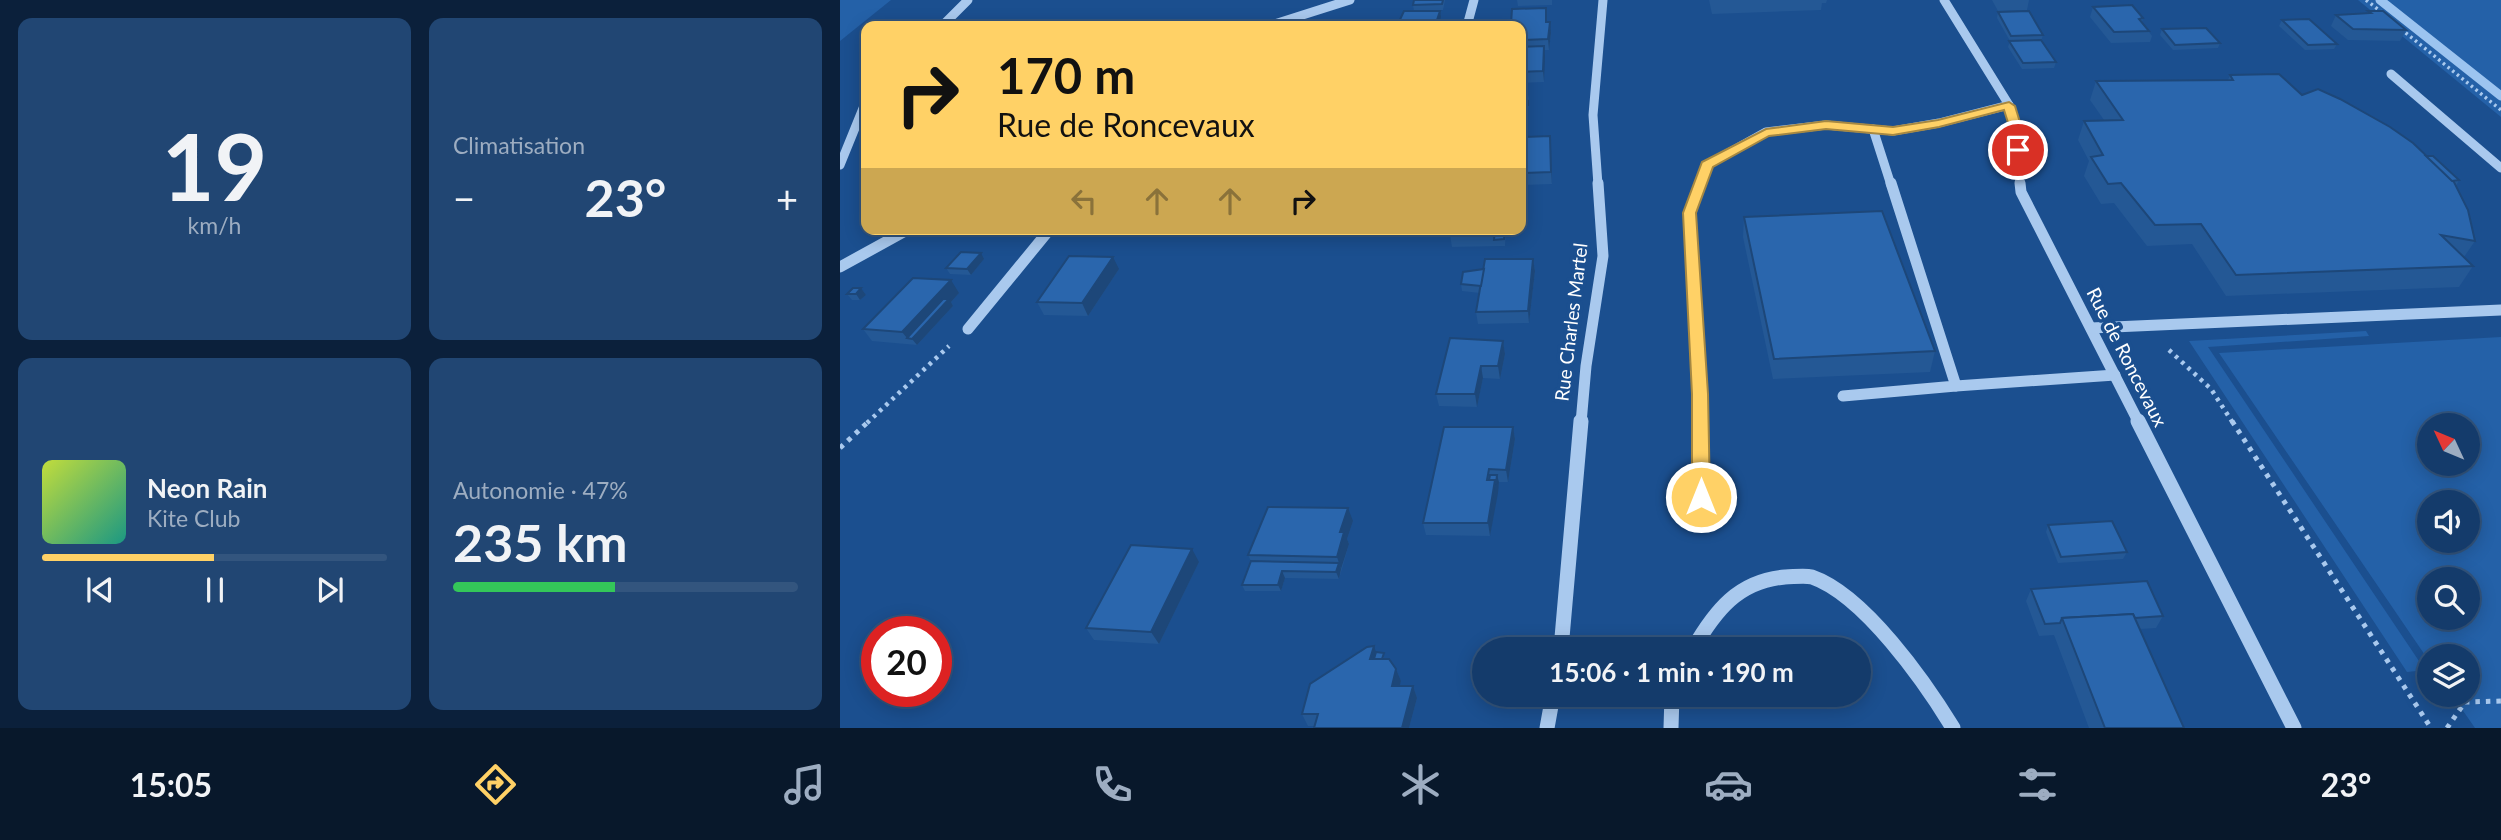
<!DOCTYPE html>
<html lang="fr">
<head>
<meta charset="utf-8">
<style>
  :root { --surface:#143b6b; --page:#214673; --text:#f1f3f6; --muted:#9dadc1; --line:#33557e; --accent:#ffd166 }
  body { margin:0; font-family:Lato,sans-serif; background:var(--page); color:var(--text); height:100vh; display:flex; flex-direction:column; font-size:26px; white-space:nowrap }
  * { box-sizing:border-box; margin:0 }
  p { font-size:23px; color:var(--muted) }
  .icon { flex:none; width:38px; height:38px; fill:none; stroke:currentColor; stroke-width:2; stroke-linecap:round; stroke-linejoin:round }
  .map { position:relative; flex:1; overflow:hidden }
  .drawer { display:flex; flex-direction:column; gap:18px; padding:18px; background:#0b203b; width:840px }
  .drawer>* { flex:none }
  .top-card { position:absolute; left:21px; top:21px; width:665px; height:214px; border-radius:14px; box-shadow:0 4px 18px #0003,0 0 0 2px var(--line); background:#ffd166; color:#111; overflow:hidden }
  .needle { width:46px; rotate:314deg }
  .buttons { position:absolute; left:1577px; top:413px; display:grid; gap:14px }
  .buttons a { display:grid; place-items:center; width:63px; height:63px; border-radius:50%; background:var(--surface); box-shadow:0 4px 18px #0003,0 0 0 2px var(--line); font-size:35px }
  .speed { position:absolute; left:21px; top:616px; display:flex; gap:14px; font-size:35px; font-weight:700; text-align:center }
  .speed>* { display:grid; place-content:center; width:91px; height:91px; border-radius:50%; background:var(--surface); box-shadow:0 4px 18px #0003,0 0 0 2px var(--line); line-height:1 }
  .speed .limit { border:10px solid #d22; background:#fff; color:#111 }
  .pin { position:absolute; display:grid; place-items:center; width:60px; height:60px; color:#fff; margin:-30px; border:4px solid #fff; border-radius:50%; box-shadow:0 2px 7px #0007 }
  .me { position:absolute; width:77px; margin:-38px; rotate:0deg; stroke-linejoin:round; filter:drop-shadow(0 0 5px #0008) }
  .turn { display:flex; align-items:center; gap:24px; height:147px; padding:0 21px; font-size:32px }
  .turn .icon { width:91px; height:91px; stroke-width:2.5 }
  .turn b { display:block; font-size:49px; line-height:60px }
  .lanes { display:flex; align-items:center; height:66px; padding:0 21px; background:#0003; justify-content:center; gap:35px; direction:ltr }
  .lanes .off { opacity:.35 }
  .big { font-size:52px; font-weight:700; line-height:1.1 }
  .drawer .tile { flex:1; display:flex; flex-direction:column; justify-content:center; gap:10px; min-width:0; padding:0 24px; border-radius:14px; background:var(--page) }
  .drawer .dial { align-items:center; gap:0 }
  .dial b { font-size:91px; line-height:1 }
  .song { display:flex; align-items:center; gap:21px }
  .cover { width:84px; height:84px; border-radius:10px; background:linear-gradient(135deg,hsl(70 70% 55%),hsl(170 70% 35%)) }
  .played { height:7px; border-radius:4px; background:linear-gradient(90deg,var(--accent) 50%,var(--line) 50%) }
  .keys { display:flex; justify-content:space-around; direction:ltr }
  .heat { display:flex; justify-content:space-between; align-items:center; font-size:38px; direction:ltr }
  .charge { height:10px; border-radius:5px; background:linear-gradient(90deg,#34c759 47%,var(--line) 0) }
  .drawer .tiles { flex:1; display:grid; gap:18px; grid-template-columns:repeat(2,1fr) }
  .trip { position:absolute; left:632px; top:637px; width:399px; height:70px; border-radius:35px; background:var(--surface); box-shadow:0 4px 18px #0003,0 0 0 2px var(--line); font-weight:700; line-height:70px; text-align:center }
  .menu { display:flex; height:112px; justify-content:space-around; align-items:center; background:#08182b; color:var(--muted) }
  .menu .icon { width:49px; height:49px }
  .menu .current { color:var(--accent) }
  .menu b { font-size:32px; color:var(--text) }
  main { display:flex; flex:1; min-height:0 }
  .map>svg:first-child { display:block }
  .green { fill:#2461a8; fill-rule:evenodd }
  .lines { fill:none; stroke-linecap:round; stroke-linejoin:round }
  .stream { stroke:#9cc4f0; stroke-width:9 }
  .path-far2 { stroke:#a9c9ee; stroke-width:3.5; stroke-dasharray:2.5 3.5; stroke-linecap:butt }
  .path-far1 { stroke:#a9c9ee; stroke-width:4.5; stroke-dasharray:3.5 5; stroke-linecap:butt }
  .path { stroke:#a9c9ee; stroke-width:5; stroke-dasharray:4.5 6; stroke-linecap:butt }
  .minor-far2 { stroke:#a9c9ee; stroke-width:9 }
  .minor-far1 { stroke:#a9c9ee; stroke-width:11 }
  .minor { stroke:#a9c9ee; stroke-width:15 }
  .wall { fill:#245895 }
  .shaded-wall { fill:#1d4779 }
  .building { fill:#2a66ad; stroke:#1d4779; stroke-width:2 }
  .route { fill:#ffd166; stroke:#a68842; stroke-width:2 }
  .labels { text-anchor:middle; stroke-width:7; stroke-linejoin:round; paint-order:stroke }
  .street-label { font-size:19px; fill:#fff; stroke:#1b4f8f }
</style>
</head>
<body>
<main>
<section class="drawer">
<div class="tiles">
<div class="tile dial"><b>19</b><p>km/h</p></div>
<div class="tile"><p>Climatisation</p>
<div class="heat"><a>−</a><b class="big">23°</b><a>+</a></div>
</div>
<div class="tile">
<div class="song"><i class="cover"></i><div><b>Neon Rain</b><p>Kite Club</p></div></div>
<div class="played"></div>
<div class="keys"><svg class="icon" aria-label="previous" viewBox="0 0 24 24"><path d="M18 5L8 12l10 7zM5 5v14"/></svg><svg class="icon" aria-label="pause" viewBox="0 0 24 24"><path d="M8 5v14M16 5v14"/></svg><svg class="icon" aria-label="next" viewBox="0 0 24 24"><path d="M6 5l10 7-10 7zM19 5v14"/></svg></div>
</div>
<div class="tile"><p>Autonomie · 47%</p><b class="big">235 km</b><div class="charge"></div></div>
</div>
</section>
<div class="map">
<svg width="1661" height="728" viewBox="0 0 1661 728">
  <rect width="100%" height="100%" fill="#1b4f8f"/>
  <g class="green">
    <polygon points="0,0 51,0 0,41"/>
    <polygon points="1518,0 1661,0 1661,117"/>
    <polygon points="1526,331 1529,336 1368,347 1585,670 1567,672 1349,341"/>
    <path d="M1661 337V728H1635L1612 695H1628V656H1589V661L1379 353ZM1589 425H1628V464H1589ZM1628 502V541H1589V502ZM1628 579V618H1589V579Z"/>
  </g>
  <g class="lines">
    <polyline class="stream" points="1540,0 1661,96"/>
    <g class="path-far2">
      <polyline points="1526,0 1544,14"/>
      <polyline points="1561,29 1661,110"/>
    </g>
    <g class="path-far1">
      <polyline points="1329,350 1371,389 1393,423"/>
      <polyline points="27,423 109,346"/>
    </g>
    <g class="path">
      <polyline points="1392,421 1591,728"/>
      <polyline points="0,448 29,421"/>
      <polyline points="1607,728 1625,702 1661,701"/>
    </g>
    <g class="minor-far2">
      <polyline points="1104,0 1169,105 1176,129 1180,185"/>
      <polyline points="102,26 128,0"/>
      <polyline points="428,26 510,0"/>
      <polyline points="627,26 634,0"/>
      <polyline points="1551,74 1661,168"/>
      <polyline points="1033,129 1051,185"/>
      <polyline points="0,165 26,101"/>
      <polyline points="758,185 753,115 763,0"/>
      <polyline points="859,185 867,165 926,132 986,125 1053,131 1099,123 1169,105"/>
    </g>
    <g class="minor-far1">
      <polyline points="860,183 849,213 860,423"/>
      <polyline points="1180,183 1181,192 1299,423"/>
      <polyline points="0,267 69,229"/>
      <polyline points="1251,328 1661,310"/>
      <polyline points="128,329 210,229"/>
      <polyline points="1116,386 1275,375"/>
      <polyline points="1003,396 1116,386 1051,183"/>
      <polyline points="741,423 746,366 763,256 758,183"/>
    </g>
    <g class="minor">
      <polyline points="860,421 861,497"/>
      <polyline points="1298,421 1454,728"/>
      <polyline points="721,649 741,421"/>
      <path d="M853 649C875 611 898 581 945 577 953 577 964 575 972 577 1024 595 1085 682 1113 728"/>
      <polyline points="707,728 713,695"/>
      <polyline points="831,728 832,695"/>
    </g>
  </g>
  <g class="wall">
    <polygon points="574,0 605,0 603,10 574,11 573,5"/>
    <polygon points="677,0 712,0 712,5 678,6"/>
    <polygon points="869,0 987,0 986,3 982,3 981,10 872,14"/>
    <polygon points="1152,0 1189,0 1187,10 1158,11"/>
    <polygon points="1253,7 1303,18 1302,22 1312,36 1310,42 1271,43 1250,17"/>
    <polygon points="1528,11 1566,30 1560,41 1508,40 1491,26 1496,15 1527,14"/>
    <polygon points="1158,12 1203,35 1201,41 1216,62 1214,68 1182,69 1168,47 1170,41 1157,18"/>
    <polygon points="1442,20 1497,44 1494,49 1465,50 1439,26"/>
    <polygon points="707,22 711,33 709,50 704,50 704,82 681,83 681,26"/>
    <polygon points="1322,29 1380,43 1378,48 1333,50 1320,35"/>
    <polygon points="1390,75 1462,95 1586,156 1619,180 1616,186 1635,241 1624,257 1633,266 1619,287 1386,296 1352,244 1307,246 1274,203 1261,204 1244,176 1249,161 1238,140 1244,121 1264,120 1250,100 1256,81 1388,80"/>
    <polygon points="681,89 687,89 689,100 688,111 681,111 681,123"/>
    <polygon points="26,136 26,150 25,150 21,143"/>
    <polygon points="681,137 711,148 712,184 681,185"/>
    <polygon points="904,217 1095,351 1090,372 933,379 903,237"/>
    <polygon points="611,229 666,229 665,246 612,247 610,235"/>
    <polygon points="144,259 131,275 110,274 106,268"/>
    <polygon points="693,259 695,271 689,323 638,324 636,312 640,293 622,291 621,284 644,269"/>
    <polygon points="279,269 248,316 204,315 197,302"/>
    <polygon points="21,288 26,295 20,300 12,300 7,294"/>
    <polygon points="119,293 111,302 113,306 77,345 32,341 23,329"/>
    <polygon points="663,341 665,354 660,379 643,378 637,407 599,406 596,394"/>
    <polygon points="673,427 675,439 668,482 659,482 650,536 586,535 583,523"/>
    <polygon points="513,521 507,539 509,544 499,579 445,578 441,591 405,591 402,585 411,561 408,555"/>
    <polygon points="1208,525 1287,552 1283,559 1218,563 1206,532"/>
    <polygon points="359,562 319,644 254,640 246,628"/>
    <polygon points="1191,589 1323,616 1316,628 1300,629 1344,728 1249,728 1214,635 1199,636 1186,601"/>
    <polygon points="536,652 546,659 556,669 561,681 559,686 573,686 577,698 569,728 474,728 475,726 468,726 462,714"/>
  </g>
  <g class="shaded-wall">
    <polygon points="600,11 601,17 598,26 595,26"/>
    <polygon points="710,22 711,33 709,50 708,39"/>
    <polygon points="704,46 705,57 704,82 703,71"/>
    <polygon points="710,136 711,148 712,184 711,172"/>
    <polygon points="141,253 144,259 131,275 127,269"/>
    <polygon points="273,257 279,269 248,316 242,303"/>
    <polygon points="693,259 695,271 689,323 688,311"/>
    <polygon points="111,280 119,293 111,302 113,306 77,345 72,339 67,338 62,332"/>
    <polygon points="21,288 26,295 20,300 16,294"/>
    <polygon points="663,341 665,354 660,379 658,366"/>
    <polygon points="641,366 643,378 637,407 635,394"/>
    <polygon points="673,427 675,439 668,482 666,470"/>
    <polygon points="657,475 659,482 658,493 650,536 648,523 655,480"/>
    <polygon points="508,508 513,521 507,539 509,544 501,569 497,557 500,532"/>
    <polygon points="352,549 359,562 319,644 311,632"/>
    <polygon points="499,563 501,569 499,579 496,572"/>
    <polygon points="442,571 445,578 441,591 438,585"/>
    <polygon points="534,646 538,658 530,659"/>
    <polygon points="556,669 561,681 556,698 552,686"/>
    <polygon points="573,686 577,698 569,728 562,728"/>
  </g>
  <g class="building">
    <polygon points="574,0 603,0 602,4 573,5"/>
    <polygon points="1292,5 1303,18 1299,19 1309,31 1274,32 1253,7"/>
    <polygon points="706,8 706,22 710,22 708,39 681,40 681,26 667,26 667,24 671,24 672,9"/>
    <polygon points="564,11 600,11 595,26 557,26"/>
    <polygon points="1189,11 1203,35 1171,36 1158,12"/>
    <polygon points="1528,11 1543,11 1566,30 1513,29 1496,15 1531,13"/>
    <polygon points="1469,19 1497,44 1468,45 1442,20"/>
    <polygon points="1366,28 1380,43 1335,45 1322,29"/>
    <polygon points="1201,40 1216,62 1183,63 1169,41"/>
    <polygon points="704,46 703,71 681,72 681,47"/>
    <polygon points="1439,74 1462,95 1478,89 1500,99 1550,127 1573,143 1614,182 1628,210 1635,241 1601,235 1633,266 1396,275 1361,224 1315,225 1281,183 1268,184 1251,157 1263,155 1244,121 1283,120 1256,81 1393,80 1390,75"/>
    <rect x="681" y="89" width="6" height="7"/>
    <polygon points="688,101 688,105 681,105 681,102"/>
    <polygon points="26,136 26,143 21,143"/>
    <polygon points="710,136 711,172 681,173 681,137"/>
    <polygon points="1586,156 1593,156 1619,180 1612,181"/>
    <polygon points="1042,211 1095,351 934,359 904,217"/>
    <polygon points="611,229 654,229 653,234 610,235"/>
    <polygon points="655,229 665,229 664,239 654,240"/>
    <polygon points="121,252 141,253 127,269 106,268"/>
    <polygon points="229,256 273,257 242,303 197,302"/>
    <polygon points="645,259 693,259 688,311 636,312"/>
    <polygon points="644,269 641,286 621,284 623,272"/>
    <polygon points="73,278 111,280 62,332 23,329"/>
    <polygon points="13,288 21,288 16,294 7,294"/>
    <polygon points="103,299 109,299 72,339 67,338"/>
    <polygon points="610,338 663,341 658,366 641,366 635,394 596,394"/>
    <polygon points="604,427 673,427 666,470 649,469 647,480 655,480 648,523 583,523"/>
    <polygon points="650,475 657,475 656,484 655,480 649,480"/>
    <polygon points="428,507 508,508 500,532 504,532 497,557 408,555"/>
    <polygon points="1272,521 1287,552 1221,557 1208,525"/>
    <polygon points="291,545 352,549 311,632 246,628"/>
    <polygon points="411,561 499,563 496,572 442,571 438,585 402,585"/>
    <polygon points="1307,581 1323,616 1295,618 1293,614 1222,618 1220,623 1205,624 1191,589"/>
    <polygon points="1293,614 1344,728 1265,728 1222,618"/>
    <polygon points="534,646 530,659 549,659 556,669 552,686 573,686 562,728 474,728 478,714 462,714 470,684 527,647"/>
    <polygon points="536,652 544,653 542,659 534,659"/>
  </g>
  <polygon class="route" points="1169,102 1175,106 1182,129 1184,150 1178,154 1171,150 1170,129 1164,110 1099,127 1053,135 986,129 929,136 873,167 856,213 868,394 870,497 867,502 855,502 852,497 852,394 843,213 862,162 926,129 986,121 1053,127 1098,120"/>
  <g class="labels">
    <g class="street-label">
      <text transform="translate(731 322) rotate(-83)" y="7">Rue Charles Martel</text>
      <text transform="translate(1287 357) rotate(63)" y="7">Rue de Roncevaux</text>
    </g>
  </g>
</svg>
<div class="buttons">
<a><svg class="needle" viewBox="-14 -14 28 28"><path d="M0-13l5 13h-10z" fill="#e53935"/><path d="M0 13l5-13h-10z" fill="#9dadc1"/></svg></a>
<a><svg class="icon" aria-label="sound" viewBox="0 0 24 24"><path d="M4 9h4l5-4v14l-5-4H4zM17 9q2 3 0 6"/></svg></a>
<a><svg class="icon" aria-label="search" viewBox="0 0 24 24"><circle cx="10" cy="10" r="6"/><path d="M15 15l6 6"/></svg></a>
<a><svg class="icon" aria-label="layers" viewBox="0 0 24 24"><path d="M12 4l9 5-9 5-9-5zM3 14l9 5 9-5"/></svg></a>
</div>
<div class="speed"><div class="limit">20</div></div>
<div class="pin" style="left:1178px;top:150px;background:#d93025"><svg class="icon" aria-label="arrive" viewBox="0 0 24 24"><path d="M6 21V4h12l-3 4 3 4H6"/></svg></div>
<svg class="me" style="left:861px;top:497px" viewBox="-20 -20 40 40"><circle r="17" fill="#ffd166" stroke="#fff" stroke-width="3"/><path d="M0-11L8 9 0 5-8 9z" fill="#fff"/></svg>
<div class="trip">15:06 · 1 min · 190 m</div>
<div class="top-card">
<div class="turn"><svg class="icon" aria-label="right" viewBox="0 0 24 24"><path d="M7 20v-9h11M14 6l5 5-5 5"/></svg><div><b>170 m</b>Rue de Roncevaux</div></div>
<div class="lanes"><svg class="icon off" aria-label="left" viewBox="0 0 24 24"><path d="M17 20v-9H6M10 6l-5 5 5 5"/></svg><svg class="icon off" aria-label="ahead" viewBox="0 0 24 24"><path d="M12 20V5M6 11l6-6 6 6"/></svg><svg class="icon off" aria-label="ahead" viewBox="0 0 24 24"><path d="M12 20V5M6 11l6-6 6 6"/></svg><svg class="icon" aria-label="right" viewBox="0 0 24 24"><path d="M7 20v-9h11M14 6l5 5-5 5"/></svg></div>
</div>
</div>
</main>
<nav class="menu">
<b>15:05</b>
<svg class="icon current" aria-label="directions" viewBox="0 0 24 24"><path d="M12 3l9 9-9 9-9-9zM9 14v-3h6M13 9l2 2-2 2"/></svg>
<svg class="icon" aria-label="music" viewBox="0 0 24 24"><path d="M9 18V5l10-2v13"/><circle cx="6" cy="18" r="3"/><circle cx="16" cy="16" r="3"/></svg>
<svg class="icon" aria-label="phone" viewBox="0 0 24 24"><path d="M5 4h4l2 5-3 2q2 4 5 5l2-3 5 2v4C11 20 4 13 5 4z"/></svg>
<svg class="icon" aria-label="climate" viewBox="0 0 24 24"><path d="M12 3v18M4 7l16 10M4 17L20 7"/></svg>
<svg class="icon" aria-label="car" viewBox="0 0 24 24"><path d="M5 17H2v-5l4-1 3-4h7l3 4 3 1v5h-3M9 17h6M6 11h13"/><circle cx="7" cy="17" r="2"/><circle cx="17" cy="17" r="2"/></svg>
<svg class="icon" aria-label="filters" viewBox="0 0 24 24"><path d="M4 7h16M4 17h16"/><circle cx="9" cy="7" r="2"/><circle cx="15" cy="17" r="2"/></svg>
<b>23°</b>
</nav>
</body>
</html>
